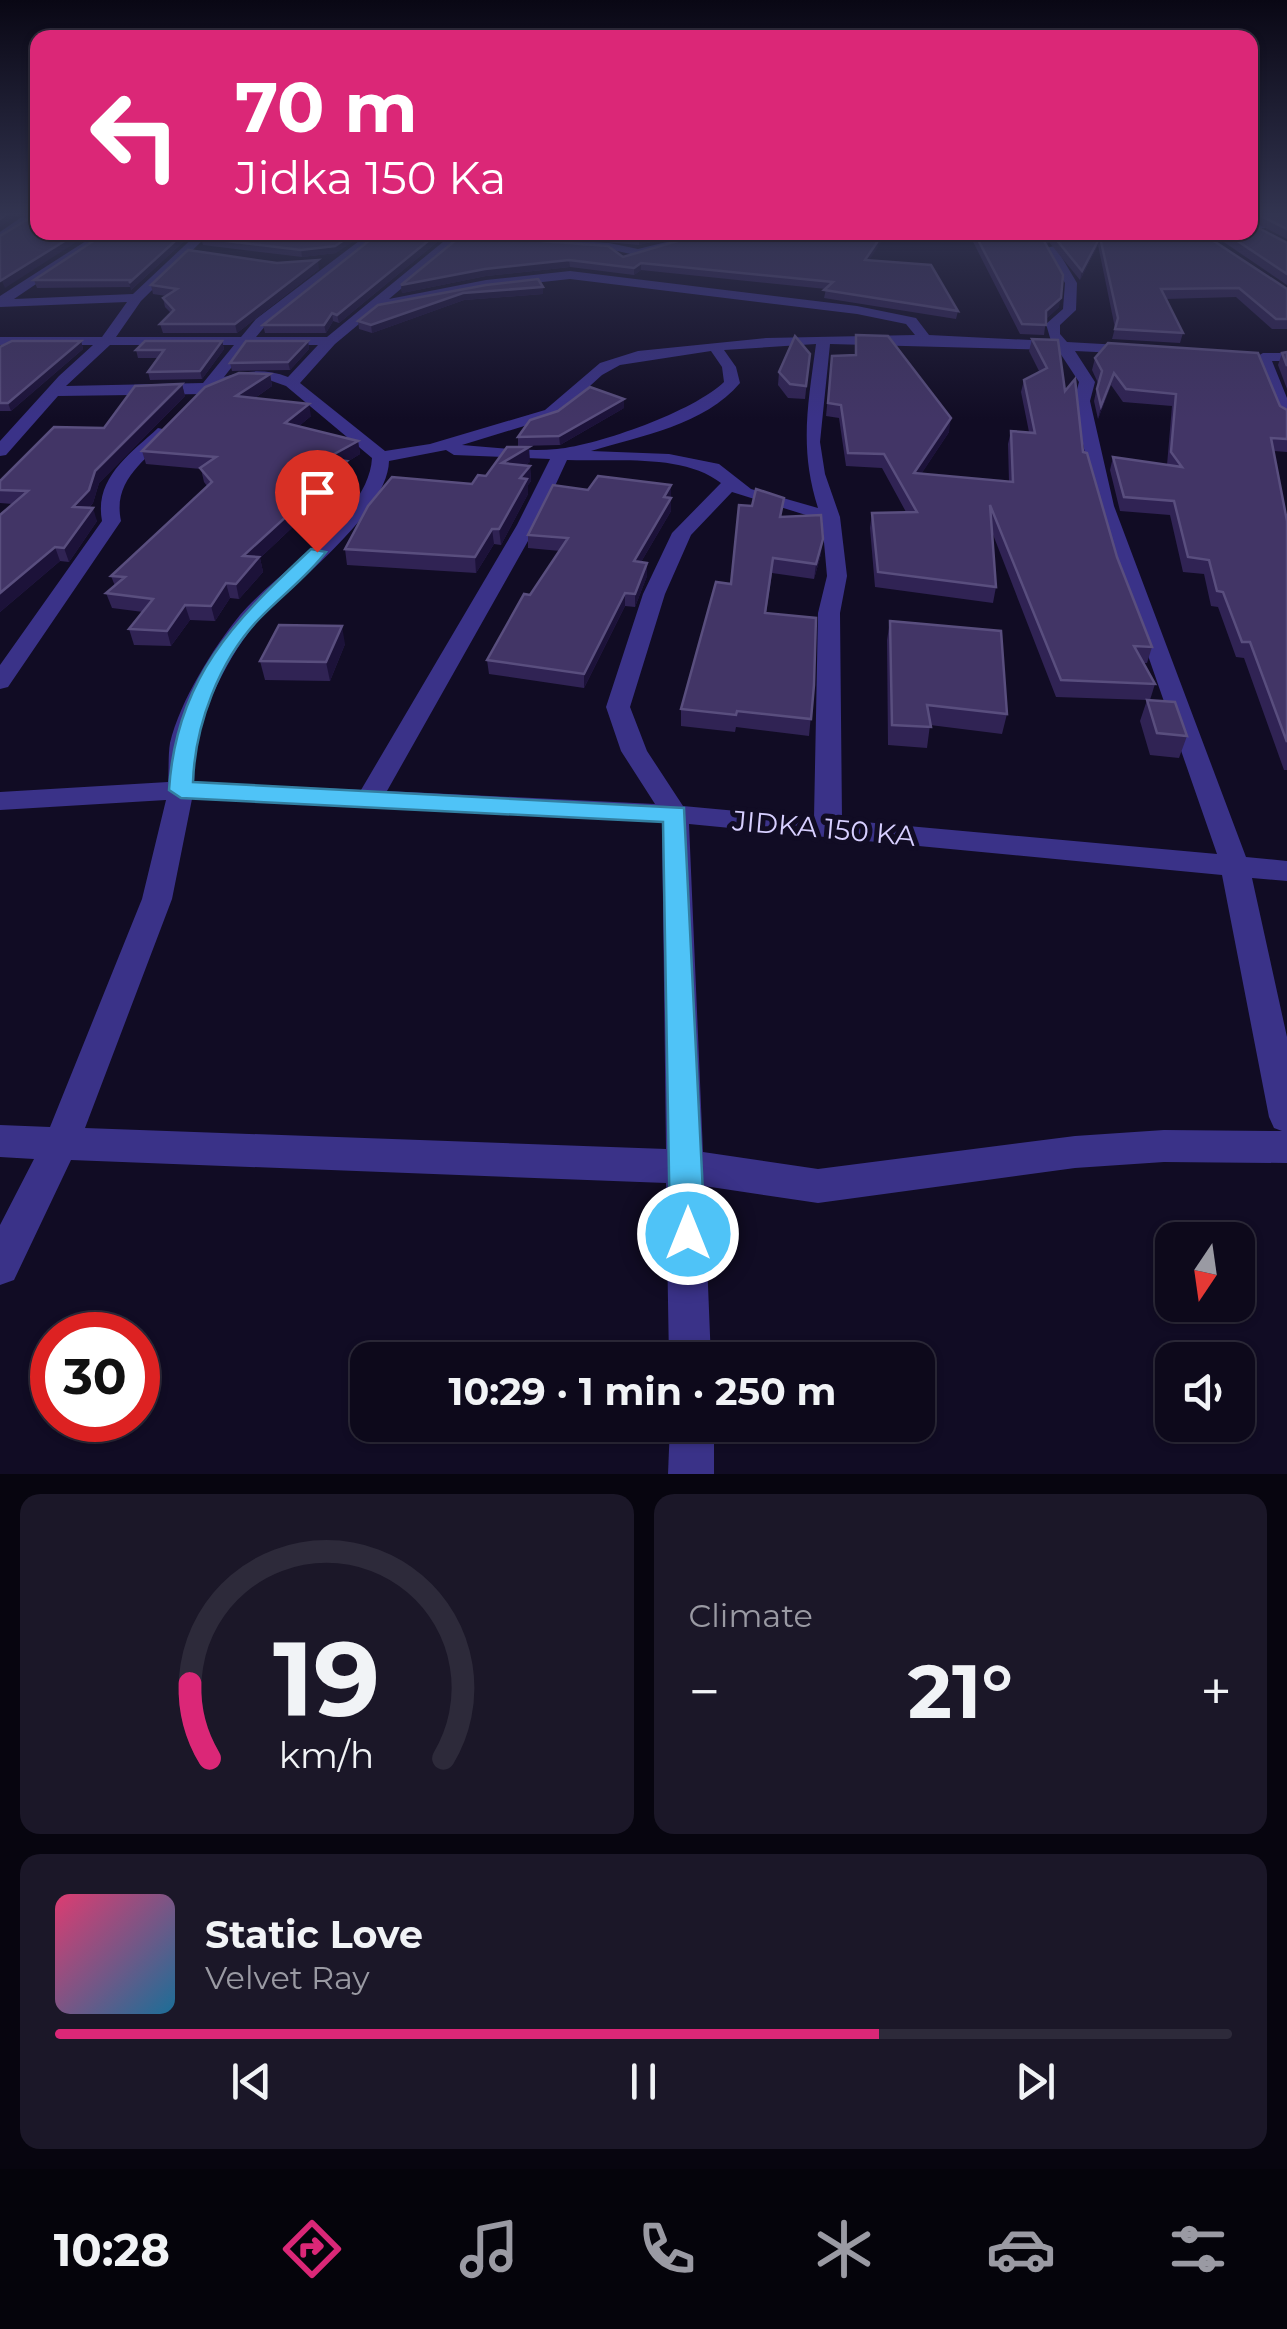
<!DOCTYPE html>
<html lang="en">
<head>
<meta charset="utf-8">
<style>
  :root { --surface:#0d091b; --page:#1b1728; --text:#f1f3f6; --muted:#9a9aa3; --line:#2d2a3a; --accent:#db2777 }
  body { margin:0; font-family:Montserrat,sans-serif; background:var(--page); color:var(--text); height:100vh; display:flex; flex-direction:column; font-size:38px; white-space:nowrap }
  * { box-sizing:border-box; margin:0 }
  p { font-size:32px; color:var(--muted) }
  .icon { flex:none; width:55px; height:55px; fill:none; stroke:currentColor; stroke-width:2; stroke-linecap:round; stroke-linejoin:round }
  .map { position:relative; height:1474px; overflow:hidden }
  .drawer { display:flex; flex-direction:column; gap:20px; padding:20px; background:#07050f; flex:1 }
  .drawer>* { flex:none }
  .banner { position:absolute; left:30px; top:30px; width:1228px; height:210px; border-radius:20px; box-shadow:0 2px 8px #0004,0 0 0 2px var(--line); background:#db2777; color:#fff; overflow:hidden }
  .needle { width:65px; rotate:193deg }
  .tools { position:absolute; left:1155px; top:1222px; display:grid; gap:20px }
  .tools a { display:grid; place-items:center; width:100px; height:100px; border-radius:20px; background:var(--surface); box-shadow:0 2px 8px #0004,0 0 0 2px var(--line); font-size:50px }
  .speed { position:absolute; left:30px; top:1312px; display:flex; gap:20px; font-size:50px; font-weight:700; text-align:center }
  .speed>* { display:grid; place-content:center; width:130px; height:130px; border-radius:50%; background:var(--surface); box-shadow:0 2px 8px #0004,0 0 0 2px var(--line); line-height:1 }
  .speed .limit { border:15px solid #d22; background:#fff; color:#111 }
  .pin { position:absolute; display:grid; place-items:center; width:85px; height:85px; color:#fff; margin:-102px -42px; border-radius:50% 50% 50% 0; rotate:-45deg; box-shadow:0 0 10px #0007 }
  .pin .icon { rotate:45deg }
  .me { position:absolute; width:110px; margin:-55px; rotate:0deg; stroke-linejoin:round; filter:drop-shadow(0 0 8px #0008) }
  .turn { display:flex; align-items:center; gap:35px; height:210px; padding:0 40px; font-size:45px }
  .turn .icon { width:130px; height:130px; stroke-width:2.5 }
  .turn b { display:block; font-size:70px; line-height:85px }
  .big { font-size:75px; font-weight:700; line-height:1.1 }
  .drawer .card { flex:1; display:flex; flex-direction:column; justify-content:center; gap:15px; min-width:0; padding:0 35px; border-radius:20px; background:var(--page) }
  .drawer .dial { align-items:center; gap:0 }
  .dial svg { height:260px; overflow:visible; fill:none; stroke:var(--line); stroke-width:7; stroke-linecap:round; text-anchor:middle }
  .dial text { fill:var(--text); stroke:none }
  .song { display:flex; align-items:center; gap:30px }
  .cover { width:120px; height:120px; border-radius:15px; background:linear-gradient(135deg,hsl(340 70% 55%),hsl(200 70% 35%)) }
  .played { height:10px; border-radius:5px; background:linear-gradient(90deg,var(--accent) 70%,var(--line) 70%) }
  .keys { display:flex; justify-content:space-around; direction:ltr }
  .heat { display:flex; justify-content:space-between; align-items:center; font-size:55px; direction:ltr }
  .drawer .tiles { flex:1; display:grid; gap:20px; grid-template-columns:1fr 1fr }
  .card:last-child { grid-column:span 2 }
  .trip { position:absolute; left:350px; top:1342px; width:585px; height:100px; border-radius:20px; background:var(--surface); box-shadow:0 2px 8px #0004,0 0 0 2px var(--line); font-weight:700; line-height:100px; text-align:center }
  .dock { display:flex; height:160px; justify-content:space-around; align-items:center; background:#05040b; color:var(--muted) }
  .dock .icon { width:70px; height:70px }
  .dock .active { color:var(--accent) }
  .dock b { font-size:45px; color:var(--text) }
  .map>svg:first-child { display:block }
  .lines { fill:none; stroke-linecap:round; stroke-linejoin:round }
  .minor { fill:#3a3288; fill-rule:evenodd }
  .wall { fill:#302354 }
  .shaded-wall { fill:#1c1239 }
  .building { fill:#423566; stroke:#594e7e; stroke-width:2.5 }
  .route { fill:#4fc3f7; stroke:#337fa1; stroke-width:2.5 }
  .labels { text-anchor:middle; stroke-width:10; stroke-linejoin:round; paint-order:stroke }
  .street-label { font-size:28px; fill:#d7cfff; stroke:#110c24 }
</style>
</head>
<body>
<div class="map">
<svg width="1287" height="1474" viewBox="0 0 1287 1474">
  <rect width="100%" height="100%" fill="#110c24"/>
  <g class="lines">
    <g class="minor">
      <polygon points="29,212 38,212 38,216 0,240 0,232"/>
      <rect x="1250" y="222" width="37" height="6"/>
      <path d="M100 232H113L14 299 133 294 199 232H211L141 301 116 337H241L256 319 371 232H384L266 325 256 337H327L449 237 440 232 609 243 638 249 707 232V236L639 256 609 249 461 238 389 299 486 280 570 271 857 306 916 318 929 335 1051 341 1046 324 1063 309 1065 283 1045 248 1055 246 1077 283 1076 310 1060 325V334L1067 342 1138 346 1145 350 1138 354 1075 351 1095 382 1090 401 1114 506 1246 857 1287 861V881L1252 878 1287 1037V1163L1164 1162 1075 1168 818 1203 704 1186 711 1360H669L666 1183 71 1160 14 1280 0 1285V1225L34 1159 0 1157V1125L50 1127 142 899 166 800 0 810V792L168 782C169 770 168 755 170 743 180 701 213 648 240 615 277 571 369 517 372 458L286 386 269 380H243L206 394 58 396 6 455 0 456V441L59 376 93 345H0V337H102L127 302 0 307V296ZM570 279 857 314 906 324 915 335 766 338 638 351 600 363 545 410 430 444 385 451 300 383 335 344 377 309 486 288ZM816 344C808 405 799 448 818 508L751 489 719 464 669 454 591 451C640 436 705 425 740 383L736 367 724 350ZM830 344 1058 350 1079 382 1074 401 1096 506 1217 854 842 820 840 613 847 576 840 517 825 474 820 442ZM110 345H234L203 383 66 386ZM249 345H318L288 377C266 369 246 370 224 377ZM711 351 722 367 724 382C694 411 599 445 557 449 526 452 493 447 462 445L557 416 602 375 620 365ZM446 450 454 455 550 459 517 525 361 790 194 782C195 770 193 755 196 743 204 705 233 648 259 620 295 582 388 512 389 461ZM567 460C614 462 683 453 721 483L672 533 643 594 606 707 621 751 655 804 387 791 537 525ZM732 492 822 520 827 576 818 613 814 818 683 806 647 751 630 707 665 594 691 535ZM192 799 662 822 666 1149 85 1128 172 899ZM689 824 1222 875 1269 1117 1274 1128 1282 1131 1164 1130 1075 1136 818 1169 703 1152Z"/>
      <polygon points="1263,353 1287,353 1287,361 1272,361 1287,398 1287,422 1279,417 1256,357"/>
      <path d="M158 428 172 431C148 460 112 478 121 521L8 687 0 689V665L102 521C94 478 130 454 158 428Z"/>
      <polygon points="670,1425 714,1425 714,1474 668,1474"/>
    </g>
  </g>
  <g class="wall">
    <polygon points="1250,212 1287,212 1287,239 1250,220 1251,224 1287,243 1287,285 1209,232 1250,232"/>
    <polygon points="107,232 194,232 131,290 131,287 37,288 34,280"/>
    <polygon points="490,232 690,232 639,245"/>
    <polygon points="968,232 1200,232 1287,289 1287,329 1272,329 1236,297 1166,299 1183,333 1180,343 1112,339 1115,328 1098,245 1080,280 1049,242 1046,245 1059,307 1046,319 1044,335 1020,334"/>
    <polygon points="462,235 623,257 869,261 958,311 956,319 824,298 826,289 641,270 634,275 570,267 486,276 402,293 401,285"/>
    <polygon points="201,238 336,253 302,257 203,245"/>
    <polygon points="442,238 339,323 333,321 326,333 265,333 263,325"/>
    <polygon points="277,263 319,269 237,333 163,333 160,324 171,313 165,307 163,298 166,296 153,294 151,285"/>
    <polygon points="543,287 543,294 464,300 372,333 359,329 358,321 378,305"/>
    <polygon points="856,335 949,432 921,474 1009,482 1008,444 1011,431 1029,432 1021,392 1024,380 1039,371 1029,351 1032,339 1065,391 1117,557 1152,647 1147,663 1143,663 1155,684 1150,700 1187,736 1179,758 1150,755 1140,721 1147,700 1056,697 992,532 996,587 993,603 875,587 870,528 872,513 906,512 882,468 846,466 839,418 826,416 832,356 855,355"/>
    <polygon points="81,341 83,349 11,411 0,411 0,347"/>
    <polygon points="222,341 224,349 202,379 150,380 148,372 158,358 138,358 136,350"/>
    <polygon points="308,341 309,349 290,370 232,371 230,363"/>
    <polygon points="1287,352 1287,389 1278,365 1282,353"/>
    <polygon points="810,354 805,399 788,398 778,385 779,372"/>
    <polygon points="1095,358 1280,406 1287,410 1287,452 1274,451 1287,521 1287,770 1284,770 1244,658 1236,657 1218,607 1211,606 1204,574 1183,572 1170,515 1120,511 1110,470 1113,457 1167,465 1172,406 1123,402 1111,385 1098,419 1094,401 1098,383 1092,370"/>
    <polygon points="270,374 272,386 255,398 311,416 299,426 358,441 360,454 347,462 349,474 260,558 263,572 239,599 230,598 215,621 190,620 171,646 134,645 129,629 143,612 112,608 106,593 115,586 111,576 207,486 204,482 201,469 146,464 142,451"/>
    <polygon points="182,384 185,396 99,483 93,503 89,508 97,521 69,562 60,561 0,612 0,515 13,504 0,503 0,481 104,428"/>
    <polygon points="624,408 560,445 518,446 518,437"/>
    <polygon points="530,462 524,466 530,466 531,481 528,485 528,494 501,545 494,544 476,573 347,565 345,549 486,476"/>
    <polygon points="671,485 671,511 641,562 647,563 647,576 635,607 625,606 584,688 489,674 487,660 560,551 528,548 528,535 588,490"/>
    <polygon points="782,517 821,554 814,579 772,573 766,613 814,685 809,736 736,727 735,732 681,726 681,709 731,584"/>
    <polygon points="890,621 1007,714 1002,734 930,725 927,748 888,745 887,640"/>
    <polygon points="345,644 330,681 265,680 260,661"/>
  </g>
  <g class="shaded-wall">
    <polygon points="10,212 22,212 0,227 0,219"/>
    <polygon points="79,232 92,232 5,288 2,281"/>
    <polygon points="185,232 194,232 131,290 129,283"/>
    <polygon points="356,232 368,232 336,253 302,257 301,250"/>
    <polygon points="439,232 442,232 442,238 339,323 337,315"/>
    <polygon points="662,232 690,232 639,245 639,238"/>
    <polygon points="884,232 888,232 864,268 865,260"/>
    <polygon points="1100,237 1098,245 1080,280 1082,271"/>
    <polygon points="318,260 319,269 237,333 235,324"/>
    <polygon points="569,260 570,267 486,276 402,293 401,285 485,269"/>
    <polygon points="641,263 641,270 634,275 634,268"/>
    <polygon points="543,287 543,294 464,300 372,333 371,325 463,293"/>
    <polygon points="1061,298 1059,307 1044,321 1046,311"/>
    <polygon points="332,313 333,321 326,333 324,325"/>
    <polygon points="81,341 83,349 11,411 8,403"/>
    <polygon points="222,341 224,349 202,379 200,371"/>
    <polygon points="308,341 309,349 290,370 288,362"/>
    <polygon points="1114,373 1111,385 1098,419 1101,406"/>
    <polygon points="270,374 272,386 239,409 236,396"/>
    <polygon points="182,384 185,396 99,483 93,503 77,520 73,507 95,471"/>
    <polygon points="624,399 624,408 560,445 559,436"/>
    <polygon points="309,404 311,416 287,436 285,423"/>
    <polygon points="951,418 949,432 912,488 914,473"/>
    <polygon points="358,441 360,454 347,462 349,474 260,558 263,572 239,599 236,584 243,556 327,458"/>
    <polygon points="529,447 530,462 503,478 502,463"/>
    <polygon points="530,466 531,481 528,485 528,494 501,545 499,529 520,478"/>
    <polygon points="671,485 671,511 634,574 634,561"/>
    <polygon points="93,508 97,521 69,562 64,548"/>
    <polygon points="492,529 494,544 476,573 475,557"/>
    <polygon points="823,539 821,554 814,579 816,564"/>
    <polygon points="55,547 60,561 0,612 0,593"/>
    <polygon points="647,563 647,576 635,607 635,594"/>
    <polygon points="226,583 230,598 215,621 211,606"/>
    <polygon points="625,593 625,606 584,688 584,674"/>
    <polygon points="185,605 190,620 171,646 167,631"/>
    <polygon points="342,626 345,644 330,681 326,662"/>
  </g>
  <g class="building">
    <polygon points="0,212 10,212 0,219"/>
    <polygon points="1253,212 1287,212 1287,229"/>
    <polygon points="38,213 38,232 79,232 0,281 0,236"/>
    <polygon points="1250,215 1251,224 1287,243 1287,274 1224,232 1250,232"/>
    <polygon points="107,232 185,232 129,283 132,280 34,280"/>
    <polygon points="207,232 356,232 335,246 301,250 201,238"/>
    <polygon points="380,232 439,232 337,315 332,313 324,325 263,325"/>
    <polygon points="572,232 662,232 639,238"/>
    <polygon points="884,232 865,260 931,265 958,311 824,290 833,282 641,263 634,268 569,260 485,269 401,285 462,235 608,246 623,257 708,232"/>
    <polygon points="974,232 1200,232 1287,289 1287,319 1276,319 1239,288 1161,289 1183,333 1115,329 1118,318 1100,237 1082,271 1051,233 1044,241 1063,275 1061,298 1046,311 1046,325 1022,324"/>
    <polygon points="188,250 277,263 318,260 235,324 160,324 174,310 163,298 177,289 151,285"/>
    <polygon points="538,279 543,287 463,293 371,325 358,321 378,305 486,285"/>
    <polygon points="856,335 888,336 951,418 914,473 1013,482 1011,431 1035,433 1024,380 1047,368 1032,339 1058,340 1065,391 1075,379 1083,452 1087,453 1117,557 1152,647 1134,646 1155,684 1061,680 990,505 996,587 878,572 872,513 917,512 884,454 848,453 841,405 828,403 832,356 856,355"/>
    <polygon points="795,336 810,354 806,386 790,384 779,372"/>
    <polygon points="12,341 81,341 8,403 0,403 0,347"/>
    <polygon points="145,341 222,341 200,371 148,372 164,350 136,350"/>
    <polygon points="246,341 308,341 288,362 230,363"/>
    <polygon points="1108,343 1258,353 1280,406 1287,410 1287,439 1271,438 1287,521 1287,742 1250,642 1242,642 1223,592 1217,591 1209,560 1188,557 1174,501 1124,497 1113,457 1182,467 1171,452 1176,394 1126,389 1114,373 1101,406 1097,389 1102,371 1095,358"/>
    <polygon points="1287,352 1287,366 1282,353"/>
    <polygon points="239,373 270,374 236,396 309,404 285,423 358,441 327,458 347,461 243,556 259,557 236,584 226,583 211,606 185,605 167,631 129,629 153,599 106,593 125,577 111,576 212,482 200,468 216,457 142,451 205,387"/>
    <polygon points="182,384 95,471 89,490 73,507 93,508 64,548 55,547 0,593 0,515 28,491 0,490 0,481 54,427 104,428 135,386"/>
    <polygon points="590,387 624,399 559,436 518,437 530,420 558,411"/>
    <polygon points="507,447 529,447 502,463 530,466 520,478 527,479 499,529 492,529 475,557 345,549 368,506 392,477 472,484 478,475 486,476"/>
    <polygon points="598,476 671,485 664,497 671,498 634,561 647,563 635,594 625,593 584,674 487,660 524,594 530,595 568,538 528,535 553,485 588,490"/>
    <polygon points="756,489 784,498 780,517 821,515 823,539 816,564 773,558 765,613 816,618 814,685 811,719 737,711 736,715 681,709 716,582 731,584 739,505 752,506"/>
    <polygon points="890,621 1001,631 1007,714 927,705 931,727 892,725"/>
    <polygon points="279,625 342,626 326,662 260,661"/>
    <polygon points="1147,700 1175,702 1187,736 1157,733"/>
  </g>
  <linearGradient id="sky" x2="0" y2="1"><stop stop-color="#090714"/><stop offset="0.51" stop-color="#323450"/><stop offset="1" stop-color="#323450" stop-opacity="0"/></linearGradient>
  <rect width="1287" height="419" fill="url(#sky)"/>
  <path class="route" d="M311 549 326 552C307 577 281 596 259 619 219 661 195 725 193 782L684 808 705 1234 700 1246 688 1251 675 1246 670 1234 663 822 181 798 169 790C176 678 234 621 311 549Z"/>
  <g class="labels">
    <g class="street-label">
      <text transform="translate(824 828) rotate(5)" y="10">JIDKA 150 KA</text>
    </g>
  </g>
</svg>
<div class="tools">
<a><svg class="needle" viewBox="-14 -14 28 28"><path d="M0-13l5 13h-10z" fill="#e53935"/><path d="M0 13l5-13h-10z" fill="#9a9aa3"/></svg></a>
<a><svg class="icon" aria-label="sound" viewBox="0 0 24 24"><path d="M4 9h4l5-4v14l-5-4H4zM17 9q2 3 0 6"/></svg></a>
</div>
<div class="speed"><div class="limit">30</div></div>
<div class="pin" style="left:317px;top:552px;background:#d93025"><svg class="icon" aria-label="arrive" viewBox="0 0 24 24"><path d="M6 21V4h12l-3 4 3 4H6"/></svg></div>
<svg class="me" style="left:688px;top:1234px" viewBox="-20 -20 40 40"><circle r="17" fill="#4fc3f7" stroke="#fff" stroke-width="3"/><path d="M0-11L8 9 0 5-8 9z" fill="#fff"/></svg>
<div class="trip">10:29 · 1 min · 250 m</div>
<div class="banner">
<div class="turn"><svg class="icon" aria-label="left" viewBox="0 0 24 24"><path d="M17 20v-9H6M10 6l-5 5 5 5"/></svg><div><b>70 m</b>Jidka 150 Ka</div></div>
</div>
</div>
<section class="drawer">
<div class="tiles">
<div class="card dial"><svg viewBox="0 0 100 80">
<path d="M14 69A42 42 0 1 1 86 69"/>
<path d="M14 69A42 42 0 0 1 8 46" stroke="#db2777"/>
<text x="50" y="56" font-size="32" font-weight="700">19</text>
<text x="50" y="72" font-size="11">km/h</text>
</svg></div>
<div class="card"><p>Climate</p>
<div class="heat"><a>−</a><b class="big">21°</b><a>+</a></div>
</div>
<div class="card">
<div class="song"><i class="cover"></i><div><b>Static Love</b><p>Velvet Ray</p></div></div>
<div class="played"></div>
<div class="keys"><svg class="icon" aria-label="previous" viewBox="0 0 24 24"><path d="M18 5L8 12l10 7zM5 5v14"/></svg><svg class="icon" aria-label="pause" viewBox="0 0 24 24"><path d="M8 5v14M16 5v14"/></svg><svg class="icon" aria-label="next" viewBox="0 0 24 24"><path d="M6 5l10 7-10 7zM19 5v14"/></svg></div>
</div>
</div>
</section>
<nav class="dock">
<b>10:28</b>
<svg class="icon active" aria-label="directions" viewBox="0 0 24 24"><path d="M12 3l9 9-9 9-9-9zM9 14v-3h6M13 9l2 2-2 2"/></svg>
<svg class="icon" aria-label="music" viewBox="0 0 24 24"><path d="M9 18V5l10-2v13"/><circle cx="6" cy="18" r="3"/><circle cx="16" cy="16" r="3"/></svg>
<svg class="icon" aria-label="phone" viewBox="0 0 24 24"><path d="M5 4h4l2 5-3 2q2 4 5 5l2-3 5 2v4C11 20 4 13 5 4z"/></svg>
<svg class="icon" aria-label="climate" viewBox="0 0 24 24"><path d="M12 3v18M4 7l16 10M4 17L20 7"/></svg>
<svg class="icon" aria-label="car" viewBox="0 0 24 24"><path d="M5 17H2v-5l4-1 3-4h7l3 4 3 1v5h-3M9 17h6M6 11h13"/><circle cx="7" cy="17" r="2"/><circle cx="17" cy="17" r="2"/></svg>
<svg class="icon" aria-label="filters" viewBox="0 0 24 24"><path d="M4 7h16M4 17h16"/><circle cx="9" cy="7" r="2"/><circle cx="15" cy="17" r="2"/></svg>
</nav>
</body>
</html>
